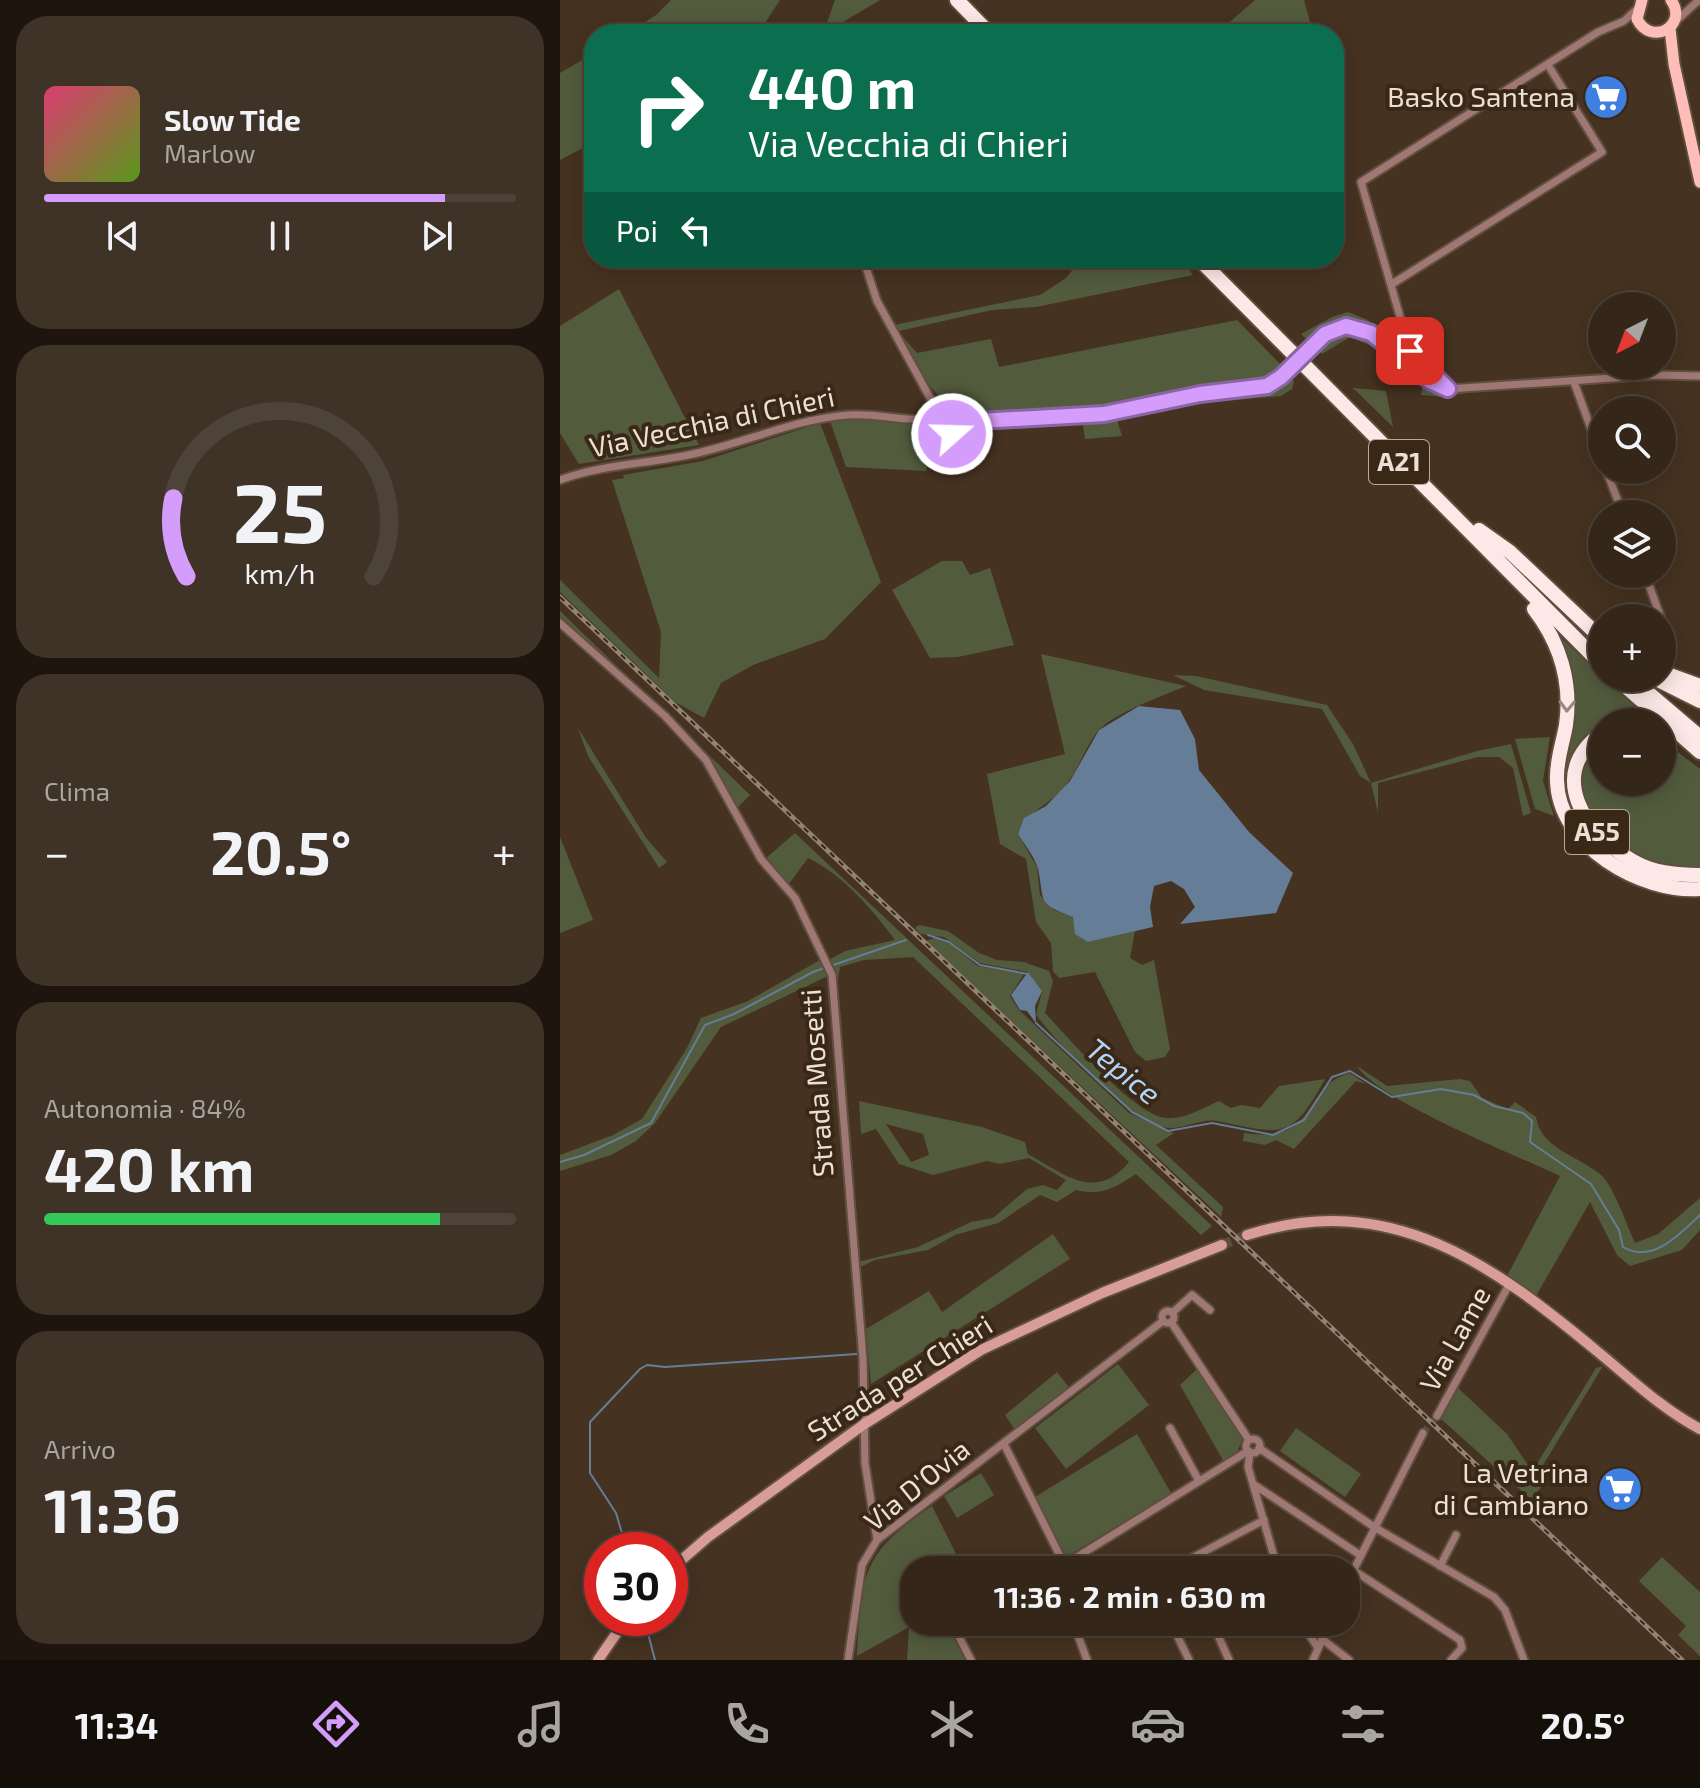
<!DOCTYPE html>
<html lang="it">
<head>
<meta charset="utf-8">
<style>
  :root { --surface:#342619; --page:#3f3226; --text:#f1f3f6; --muted:#a9a5a2; --line:#4e4338; --accent:#d49cfb }
  body { margin:0; font-family:"Exo 2",sans-serif; background:var(--page); color:var(--text); height:100vh; display:flex; flex-direction:column; font-size:30px; white-space:nowrap }
  * { box-sizing:border-box; margin:0 }
  p { font-size:26px; color:var(--muted) }
  .icon { flex:none; width:44px; height:44px; fill:none; stroke:currentColor; stroke-width:2; stroke-linecap:round; stroke-linejoin:round }
  .map { position:relative; flex:1; overflow:hidden }
  .sheet { display:flex; flex-direction:column; gap:16px; padding:16px; background:#1d150e; width:560px }
  .sheet>* { flex:none }
  .hud { position:absolute; left:24px; top:24px; width:760px; height:244px; border-radius:32px; box-shadow:0 4px 20px #0003,0 0 0 2px var(--line); background:#0b6e4f; color:#fff; overflow:hidden }
  .needle { width:52px; rotate:222deg }
  .controls { position:absolute; left:1028px; top:292px; display:grid; gap:16px }
  .controls a { display:grid; place-items:center; width:88px; height:88px; border-radius:50%; background:var(--surface); box-shadow:0 4px 20px #0003,0 0 0 2px var(--line); font-size:40px }
  .speed { position:absolute; left:24px; top:1532px; display:flex; gap:16px; font-size:40px; font-weight:700; text-align:center }
  .speed>* { display:grid; place-content:center; width:104px; height:104px; border-radius:50%; background:var(--surface); box-shadow:0 4px 20px #0003,0 0 0 2px var(--line); line-height:1 }
  .speed .limit { border:12px solid #d22; background:#fff; color:#111 }
  .pin { position:absolute; display:grid; place-items:center; width:68px; height:68px; color:#fff; margin:-34px; border-radius:16px; box-shadow:0 4px 12px #0006 }
  .me { position:absolute; width:88px; margin:-44px; rotate:70deg; stroke-linejoin:round; filter:drop-shadow(0 0 6px #0008) }
  .turn { display:flex; align-items:center; gap:28px; height:168px; padding:0 32px; font-size:36px }
  .turn .icon { width:104px; height:104px; stroke-width:2.5 }
  .turn b { display:block; font-size:56px; line-height:68px }
  .then { display:flex; align-items:center; height:76px; padding:0 32px; background:#0003; gap:16px; font-size:30px }
  .big { font-size:60px; font-weight:700; line-height:1.1 }
  .sheet .widget { flex:1; display:flex; flex-direction:column; justify-content:center; gap:12px; min-width:0; padding:0 28px; border-radius:32px; background:var(--page) }
  .sheet .dial { align-items:center; gap:0 }
  .dial svg { height:208px; overflow:visible; fill:none; stroke:var(--line); stroke-width:7; stroke-linecap:round; text-anchor:middle }
  .dial text { fill:var(--text); stroke:none }
  .song { display:flex; align-items:center; gap:24px }
  .cover { width:96px; height:96px; border-radius:12px; background:linear-gradient(135deg,hsl(340 70% 55%),hsl(90 70% 35%)) }
  .played { height:8px; border-radius:4px; background:linear-gradient(90deg,var(--accent) 85%,var(--line) 85%) }
  .keys { display:flex; justify-content:space-around; direction:ltr }
  .heat { display:flex; justify-content:space-between; align-items:center; font-size:44px; direction:ltr }
  .charge { height:12px; border-radius:6px; background:linear-gradient(90deg,#34c759 84%,var(--line) 0) }
  .trip { position:absolute; left:340px; top:1556px; width:460px; height:80px; border-radius:32px; background:var(--surface); box-shadow:0 4px 20px #0003,0 0 0 2px var(--line); font-weight:700; line-height:80px; text-align:center }
  .menu { display:flex; height:128px; justify-content:space-around; align-items:center; background:#150f0a; color:var(--muted) }
  .menu .icon { width:56px; height:56px }
  .menu .current { color:var(--accent) }
  .menu b { font-size:36px; color:var(--text) }
  main { display:flex; flex:1; min-height:0 }
  .map>svg:first-child { display:block }
  .green { fill:#535b3d; fill-rule:evenodd }
  .water { fill:#657d96 }
  .lines { fill:none; stroke-linecap:round; stroke-linejoin:round }
  .stream { stroke:#657d96; stroke-width:2 }
  .street-tunnel { stroke:#5e4c3c; stroke-width:7; stroke-dasharray:7 3.5; stroke-linecap:butt }
  .secondary-tunnel { stroke:#5e4c3c; stroke-width:10; stroke-dasharray:10 5; stroke-linecap:butt }
  .street-casing { stroke:#604e3e; stroke-width:11 }
  .secondary-casing { stroke:#604e3e; stroke-width:14 }
  .primary-casing { stroke:#604e3e; stroke-width:15 }
  .highway-casing { stroke:#604e3e; stroke-width:18 }
  .street { stroke:#9f7875; stroke-width:7 }
  .secondary { stroke:#d99d98; stroke-width:10 }
  .primary { stroke:#fdbeb8; stroke-width:11 }
  .highway { stroke:#fce9e7; stroke-width:14 }
  .rail-casing { stroke:#938375; stroke-width:5 }
  .rail { stroke:#3a2817; stroke-width:2; stroke-dasharray:6; stroke-linecap:butt }
  .street-bridge-casing { stroke:#604e3e; stroke-width:11; stroke-linecap:butt }
  .street-bridge { stroke:#9f7875; stroke-width:7 }
  .oneway { stroke:#9b887f }
  .route-casing { stroke:#8a65a3; stroke-width:20 }
  .route { stroke:#d49cfb; stroke-width:14 }
  .labels { text-anchor:middle; stroke-width:8; stroke-linejoin:round; paint-order:stroke }
  .shield { fill:#3a2817; stroke:#b7a99c; stroke-width:2 }
  .shield-label { font-size:26px; font-weight:bold; fill:#ece0d5 }
  .poi-label { font-size:28px; fill:#ece0d5; stroke:#3a2817; text-anchor:end }
  .street-label { font-size:28px; fill:#ece0d5; stroke:#3a2817 }
  .water-label { font-size:30px; font-style:italic; fill:#b1d3f7; stroke:#3a2817 }
</style>
</head>
<body>
<main>
<section class="sheet">
<div class="widget">
<div class="song"><i class="cover"></i><div><b>Slow Tide</b><p>Marlow</p></div></div>
<div class="played"></div>
<div class="keys"><svg class="icon" aria-label="previous" viewBox="0 0 24 24"><path d="M18 5L8 12l10 7zM5 5v14"/></svg><svg class="icon" aria-label="pause" viewBox="0 0 24 24"><path d="M8 5v14M16 5v14"/></svg><svg class="icon" aria-label="next" viewBox="0 0 24 24"><path d="M6 5l10 7-10 7zM19 5v14"/></svg></div>
</div>
<div class="widget dial"><svg viewBox="0 0 100 80">
<path d="M14 69A42 42 0 1 1 86 69"/>
<path d="M14 69A42 42 0 0 1 9 39" stroke="#d49cfb"/>
<text x="50" y="56" font-size="32" font-weight="700">25</text>
<text x="50" y="72" font-size="11">km/h</text>
</svg></div>
<div class="widget"><p>Clima</p>
<div class="heat"><a>−</a><b class="big">20.5°</b><a>+</a></div>
</div>
<div class="widget"><p>Autonomia · 84%</p><b class="big">420 km</b><div class="charge"></div></div>
<div class="widget"><p>Arrivo</p><b class="big">11:36</b></div>
</section>
<div class="map">
<svg width="1140" height="1660" viewBox="0 0 1140 1660">
  <rect width="100%" height="100%" fill="#453221"/>
  <g class="green">
    <polygon points="111,0 220,0 198,34 67,34 96,15"/>
    <polygon points="275,0 320,0 263,34"/>
    <polygon points="695,0 744,0 750,22 739,34 656,34"/>
    <polygon points="34,53 34,142 0,160 0,73"/>
    <polygon points="522,258 567,258 565,261 620,258 633,275 476,307 432,310 339,331 334,325 480,295 506,278"/>
    <polygon points="59,289 139,445 19,464 0,433 0,326"/>
    <polygon points="788,312 808,320 875,378 797,322 779,321 749,342 741,334 772,317"/>
    <path d="M677 320 723 367 704 382 648 388 566 407 424 417C375 410 362 375 341 335L357 353 431 339 439 367Z"/>
    <polygon points="795,328 808,334 881,390 916,391 885,397 861,395 863,384 809,345 790,337 762,354 756,347 779,329"/>
    <polygon points="728,373 734,382 732,389 721,396 628,404 585,413 627,399 702,389"/>
    <polygon points="793,388 826,391 833,427"/>
    <polygon points="556,416 562,436 525,439 522,418"/>
    <polygon points="295,417 357,424 367,471 286,467 270,421"/>
    <polygon points="260,423 321,582 265,639 193,665 161,683 144,718 115,702 0,592 0,580 99,678 101,632 52,480 64,478 63,475 143,461"/>
    <polygon points="382,561 402,561 410,575 430,568 454,645 398,657 370,658 332,590"/>
    <polygon points="0,611 190,795 177,808 151,764 0,621"/>
    <path d="M997 634 1093 722 1063 719 1042 722 1007 784C1021 855 1081 859 1140 879V885L1088 880 1038 848 1012 817 1000 778 1015 708 1012 671Z"/>
    <path d="M481 654 626 686C603 696 553 713 537 732 523 751 517 774 501 791 486 806 466 813 458 834L477 867 480 895 494 910 513 917 528 942 575 931 570 958 582 965 594 960 610 1049 605 1057 586 1061 575 1052 535 972 499 978 493 971 491 943 476 922 466 859 440 844 427 774 505 754Z"/>
    <polygon points="613,675 636,676 767,705 793,744 811,783 917,751 951,744 971,813 963,816 953,768 939,757 918,757 818,783 818,813 811,783 800,776 762,709 644,690"/>
    <polygon points="18,728 86,838 107,862 99,868 28,756"/>
    <polygon points="990,737 983,781 994,816 975,809 955,739"/>
    <polygon points="1042,738 1042,782 1102,782 1102,740 1140,769 1140,870 1128,872 1074,857 1051,840 1022,804 1021,764"/>
    <path d="M235 833 652 1226 641 1235 576 1174C555 1188 541 1196 516 1190L497 1202 480 1195 438 1223 395 1235 368 1250 315 1260 298 1268V1262L358 1247 411 1222 433 1218 467 1189 483 1185 497 1190 506 1180 469 1158 440 1164 427 1161 373 1175 339 1164 316 1129 301 1134 299 1101 422 1127 465 1142 468 1154C505 1175 536 1202 569 1162L353 957 304 960 280 967 277 986 269 960 285 951 335 940C313 910 282 874 248 858L229 884 205 859ZM326 1124 363 1134 369 1155 351 1162Z"/>
    <polygon points="0,837 33,920 0,933"/>
    <path d="M359 925 388 931 419 953 437 960 464 962 489 971 493 981 485 1013C509 1038 574 1115 606 1118 624 1120 643 1108 659 1101L671 1108 681 1105 700 1108 719 1086 765 1079C731 1142 721 1134 657 1121 640 1118 619 1132 603 1127 561 1113 503 1049 476 1015L482 991 468 972 420 963 384 937 360 934 355 928Z"/>
    <polygon points="374,938 389,943 418,966 464,974 450,996 459,1010 569,1113 614,1133 596,1145 663,1207 661,1217 366,941"/>
    <polygon points="260,960 268,976 161,1027 95,1123 76,1141 51,1155 0,1171 0,1155 53,1135 82,1119 127,1048 141,1018 188,1001"/>
    <path d="M797 1066 827 1086 900 1079 910 1081 922 1098 948 1109 955 1102 976 1117C980 1148 1018 1156 1040 1174 1053 1184 1067 1226 1075 1243L1098 1234 1140 1198V1230L1122 1250 1070 1266 1057 1255 1030 1202 976 1296 947 1276 1000 1176C956 1155 819 1101 797 1066Z"/>
    <path d="M790 1073 806 1084 796 1081 734 1149 716 1140 705 1145 683 1141 684 1133C763 1144 739 1087 790 1073Z"/>
    <polygon points="493,1234 510,1259 311,1384 306,1329 369,1291 382,1312"/>
    <polygon points="558,1364 589,1405 506,1469 475,1428"/>
    <polygon points="1043,1366 977,1475 973,1470 1036,1368"/>
    <polygon points="638,1368 683,1437 677,1453 664,1462 620,1385"/>
    <polygon points="497,1372 511,1390 455,1430 445,1415"/>
    <polygon points="897,1387 947,1434 982,1486 977,1492 976,1504 881,1419"/>
    <polygon points="736,1428 801,1474 785,1497 720,1451"/>
    <polygon points="577,1434 611,1493 506,1557 475,1497"/>
    <polygon points="421,1473 434,1495 397,1518 384,1496"/>
    <path d="M372 1506 404 1570H354V1622H396L388 1628 405 1660H347L349 1627 297 1656C303 1572 300 1555 372 1506Z"/>
    <polygon points="1102,1557 1140,1592 1140,1656 1118,1635 1126,1626 1079,1581"/>
  </g>
  <g class="water">
    <path d="M579 706 620 710 635 739 639 770 689 832 733 873 716 913 620 924 635 907 624 889 611 881 594 886 590 907 593 927 528 942 515 934 513 917C476 903 485 902 478 869 475 857 464 844 458 834L464 818 486 806 510 781 539 730Z"/>
    <polygon points="468,972 482,991 475,1006 476,1023 467,1011 460,1010 451,995"/>
  </g>
  <g class="lines">
    <g class="stream">
      <polyline points="368,935 389,942 420,965 468,974"/>
      <path d="M476 1023 572 1112 608 1131 652 1123 713 1135 744 1120 772 1077 790 1071 832 1097 881 1089 914 1095 934 1106 963 1113 972 1121 970 1142 1031 1184 1059 1230 1063 1247C1092 1264 1119 1235 1140 1215"/>
      <polyline points="0,1162 24,1155 91,1123 145,1025 174,1014 253,972 346,940"/>
      <polyline points="67,1550 56,1513 30,1473 30,1422 80,1369 87,1365 105,1367 297,1354"/>
      <polyline points="84,1618 95,1660"/>
      <polyline points="63,1633 74,1618"/>
    </g>
    <polyline class="street-tunnel" points="863,1433 877,1416"/>
    <polyline class="secondary-tunnel" points="662,1245 687,1235"/>
    <g class="street-casing">
      <g id="street">
        <polyline points="1115,22 1139,0"/>
        <polyline points="832,284 1042,152 988,65"/>
        <path d="M762 337C809 299 847 377 888 389L1096 375 1140 376"/>
        <polyline points="1014,382 1042,459"/>
        <polyline points="888,389 850,351 801,182 1038,32 1064,21 1077,9"/>
        <polyline points="365,421 387,433 396,433 404,425 401,413 393,408 384,411 379,422 383,431"/>
        <polyline points="402,429 420,421 544,414 640,394 707,386 721,377"/>
        <polyline points="1046,470 1063,514"/>
        <path d="M0 480C43 464 88 464 133 454 185 443 235 419 288 415 319 412 351 425 380 416L317 301 303 258"/>
        <polyline points="1085,574 1101,618"/>
        <polyline points="1102,621 1106,631"/>
        <polyline points="0,623 105,716 146,760 201,859 235,898 272,975 303,1359 305,1463 317,1540"/>
        <circle cx="608" cy="1317" r="6"/>
        <polyline points="612,1313 632,1295 650,1310"/>
        <polyline points="611,1322 689,1440"/>
        <polyline points="877,1416 950,1283"/>
        <polyline points="610,1428 639,1481"/>
        <circle cx="693" cy="1446" r="7"/>
        <polyline points="444,1444 507,1570"/>
        <polyline points="699,1448 814,1527 934,1597 945,1610 964,1660"/>
        <polyline points="690,1452 688,1467 718,1570"/>
        <polyline points="696,1486 800,1555"/>
        <polyline points="504,1565 688,1451"/>
        <polyline points="880,1566 896,1535"/>
        <polyline points="609,1570 704,1520"/>
        <polyline points="793,1570 900,1640 902,1648 891,1660"/>
        <polyline points="786,1585 863,1433"/>
        <polyline points="407,1622 395,1629 411,1660"/>
        <polyline points="513,1622 527,1660"/>
        <polyline points="652,1622 669,1660"/>
        <polyline points="741,1622 758,1648"/>
        <polyline points="611,1623 629,1660"/>
        <polyline points="762,1639 789,1660"/>
        <polyline points="288,1660 302,1565 317,1540 603,1321"/>
        <polyline points="753,1660 770,1622"/>
      </g>
    </g>
    <g class="secondary-casing">
      <g id="secondary">
        <path d="M687 1235C830 1189 932 1264 1038 1352 1071 1379 1102 1409 1140 1429"/>
        <polyline points="110,1570 148,1537 303,1425 421,1350 542,1293 662,1245"/>
        <polyline points="38,1660 67,1618"/>
      </g>
    </g>
    <g class="primary-casing">
      <g id="primary">
        <path d="M1082 0 1077 19C1091 47 1129 26 1111 0"/>
        <polyline points="1110,29 1114,64 1140,182"/>
      </g>
    </g>
    <g class="highway-casing">
      <g id="highway">
        <polyline points="397,0 430,34"/>
        <polyline points="638,258 1042,665"/>
        <polyline points="919,530 950,552 1042,639"/>
        <path d="M974 609C1000 643 1012 683 1006 725 1003 743 996 761 997 780 998 846 1081 893 1140 889"/>
        <polyline points="1102,672 1140,686"/>
        <polyline points="1056,678 1140,752"/>
        <polyline points="1071,678 1140,737"/>
        <polyline points="1094,678 1140,701"/>
        <path d="M1042 733C985 774 1025 834 1073 861 1094 873 1117 875 1140 875"/>
      </g>
    </g>
    <use href="#street" class="street"/>
    <use href="#secondary" class="secondary"/>
    <use href="#primary" class="primary"/>
    <use href="#highway" class="highway"/>
    <g class="rail-casing">
      <polyline id="rail" points="0,597 1122,1660"/>
    </g>
    <use href="#rail" class="rail"/>
    <g class="street-bridge-casing">
      <polyline id="street-bridge" points="721,377 762,337"/>
    </g>
    <use href="#street-bridge" class="street-bridge"/>
  </g>
  <defs><path id="oneway-chevron" d="M-2-3.5L2.5 0L-2 3.5" fill="none" stroke-width="1.6" stroke-linecap="round" stroke-linejoin="round" transform="scale(2)"/></defs>
  <use class="oneway" href="#oneway-chevron" transform="translate(1007 706) rotate(92)"/>
  <g class="lines">
    <g class="route-casing">
      <polyline id="route" points="392,434 420,421 544,414 640,394 707,386 721,377 765,334 786,326 811,333 870,381 888,389 850,351"/>
    </g>
    <use href="#route" class="route"/>
  </g>
  <defs>
    <g id="supermarket-disc" transform="scale(2.3)"><circle r="9.5" fill="#3f7fe0" stroke="#3a2817"/><path d="M-6-5.5h2.5l.6 2H6L4.5 2H-2.5L-4.4-4H-6ZM-1.5 3.2a1.3 1.3 0 1 0 .1 0ZM3 3.2a1.3 1.3 0 1 0 .1 0Z" fill="#fff"/></g>
  </defs>
  <g fill-rule="evenodd">
    <use href="#supermarket-disc" x="1046" y="97"/>
    <use href="#supermarket-disc" x="1060" y="1489"/>
  </g>
  <g class="labels">
    <g class="shield">
      <rect x="809" y="440" width="60" height="44" rx="6"/>
      <rect x="1005" y="810" width="64" height="44" rx="6"/>
    </g>
    <g class="shield-label">
      <text x="839" y="471">A21</text>
      <text x="1037" y="841">A55</text>
    </g>
    <g class="poi-label">
      <text x="1015" y="107">Basko Santena</text>
      <text x="1029" y="1483">La Vetrina<tspan x="1029" dy="32">di Cambiano</tspan></text>
    </g>
    <g class="street-label">
      <text transform="translate(152 422) rotate(-12)" y="10">Via Vecchia di Chieri</text>
      <text transform="translate(257 1083) rotate(-94)" y="10">Strada Mosetti</text>
      <text transform="translate(895 1339) rotate(-61)" y="10">Via Lame</text>
      <text transform="translate(340 1378) rotate(-32)" y="10">Strada per Chieri</text>
      <text transform="translate(357 1485) rotate(-39)" y="10">Via D'Ovia</text>
    </g>
    <g class="water-label">
      <text transform="translate(563 1072) rotate(39)" y="10">Tepice</text>
    </g>
  </g>
</svg>
<div class="controls">
<a><svg class="needle" viewBox="-14 -14 28 28"><path d="M0-13l5 13h-10z" fill="#e53935"/><path d="M0 13l5-13h-10z" fill="#a9a5a2"/></svg></a>
<a><svg class="icon" aria-label="search" viewBox="0 0 24 24"><circle cx="10" cy="10" r="6"/><path d="M15 15l6 6"/></svg></a>
<a><svg class="icon" aria-label="layers" viewBox="0 0 24 24"><path d="M12 4l9 5-9 5-9-5zM3 14l9 5 9-5"/></svg></a>
<a>+</a>
<a>−</a>
</div>
<div class="speed"><div class="limit">30</div></div>
<div class="pin" style="left:850px;top:351px;background:#d93025"><svg class="icon" aria-label="arrive" viewBox="0 0 24 24"><path d="M6 21V4h12l-3 4 3 4H6"/></svg></div>
<svg class="me" style="left:392px;top:434px" viewBox="-20 -20 40 40"><circle r="17" fill="#d49cfb" stroke="#fff" stroke-width="3"/><path d="M0-11L8 9 0 5-8 9z" fill="#fff"/></svg>
<div class="trip">11:36 · 2 min · 630 m</div>
<div class="hud">
<div class="turn"><svg class="icon" aria-label="right" viewBox="0 0 24 24"><path d="M7 20v-9h11M14 6l5 5-5 5"/></svg><div><b>440 m</b>Via Vecchia di Chieri</div></div>
<div class="then">Poi<svg class="icon" aria-label="left" viewBox="0 0 24 24"><path d="M17 20v-9H6M10 6l-5 5 5 5"/></svg></div>
</div>
</div>
</main>
<nav class="menu">
<b>11:34</b>
<svg class="icon current" aria-label="directions" viewBox="0 0 24 24"><path d="M12 3l9 9-9 9-9-9zM9 14v-3h6M13 9l2 2-2 2"/></svg>
<svg class="icon" aria-label="music" viewBox="0 0 24 24"><path d="M9 18V5l10-2v13"/><circle cx="6" cy="18" r="3"/><circle cx="16" cy="16" r="3"/></svg>
<svg class="icon" aria-label="phone" viewBox="0 0 24 24"><path d="M5 4h4l2 5-3 2q2 4 5 5l2-3 5 2v4C11 20 4 13 5 4z"/></svg>
<svg class="icon" aria-label="climate" viewBox="0 0 24 24"><path d="M12 3v18M4 7l16 10M4 17L20 7"/></svg>
<svg class="icon" aria-label="car" viewBox="0 0 24 24"><path d="M5 17H2v-5l4-1 3-4h7l3 4 3 1v5h-3M9 17h6M6 11h13"/><circle cx="7" cy="17" r="2"/><circle cx="17" cy="17" r="2"/></svg>
<svg class="icon" aria-label="filters" viewBox="0 0 24 24"><path d="M4 7h16M4 17h16"/><circle cx="9" cy="7" r="2"/><circle cx="15" cy="17" r="2"/></svg>
<b>20.5°</b>
</nav>
</body>
</html>
